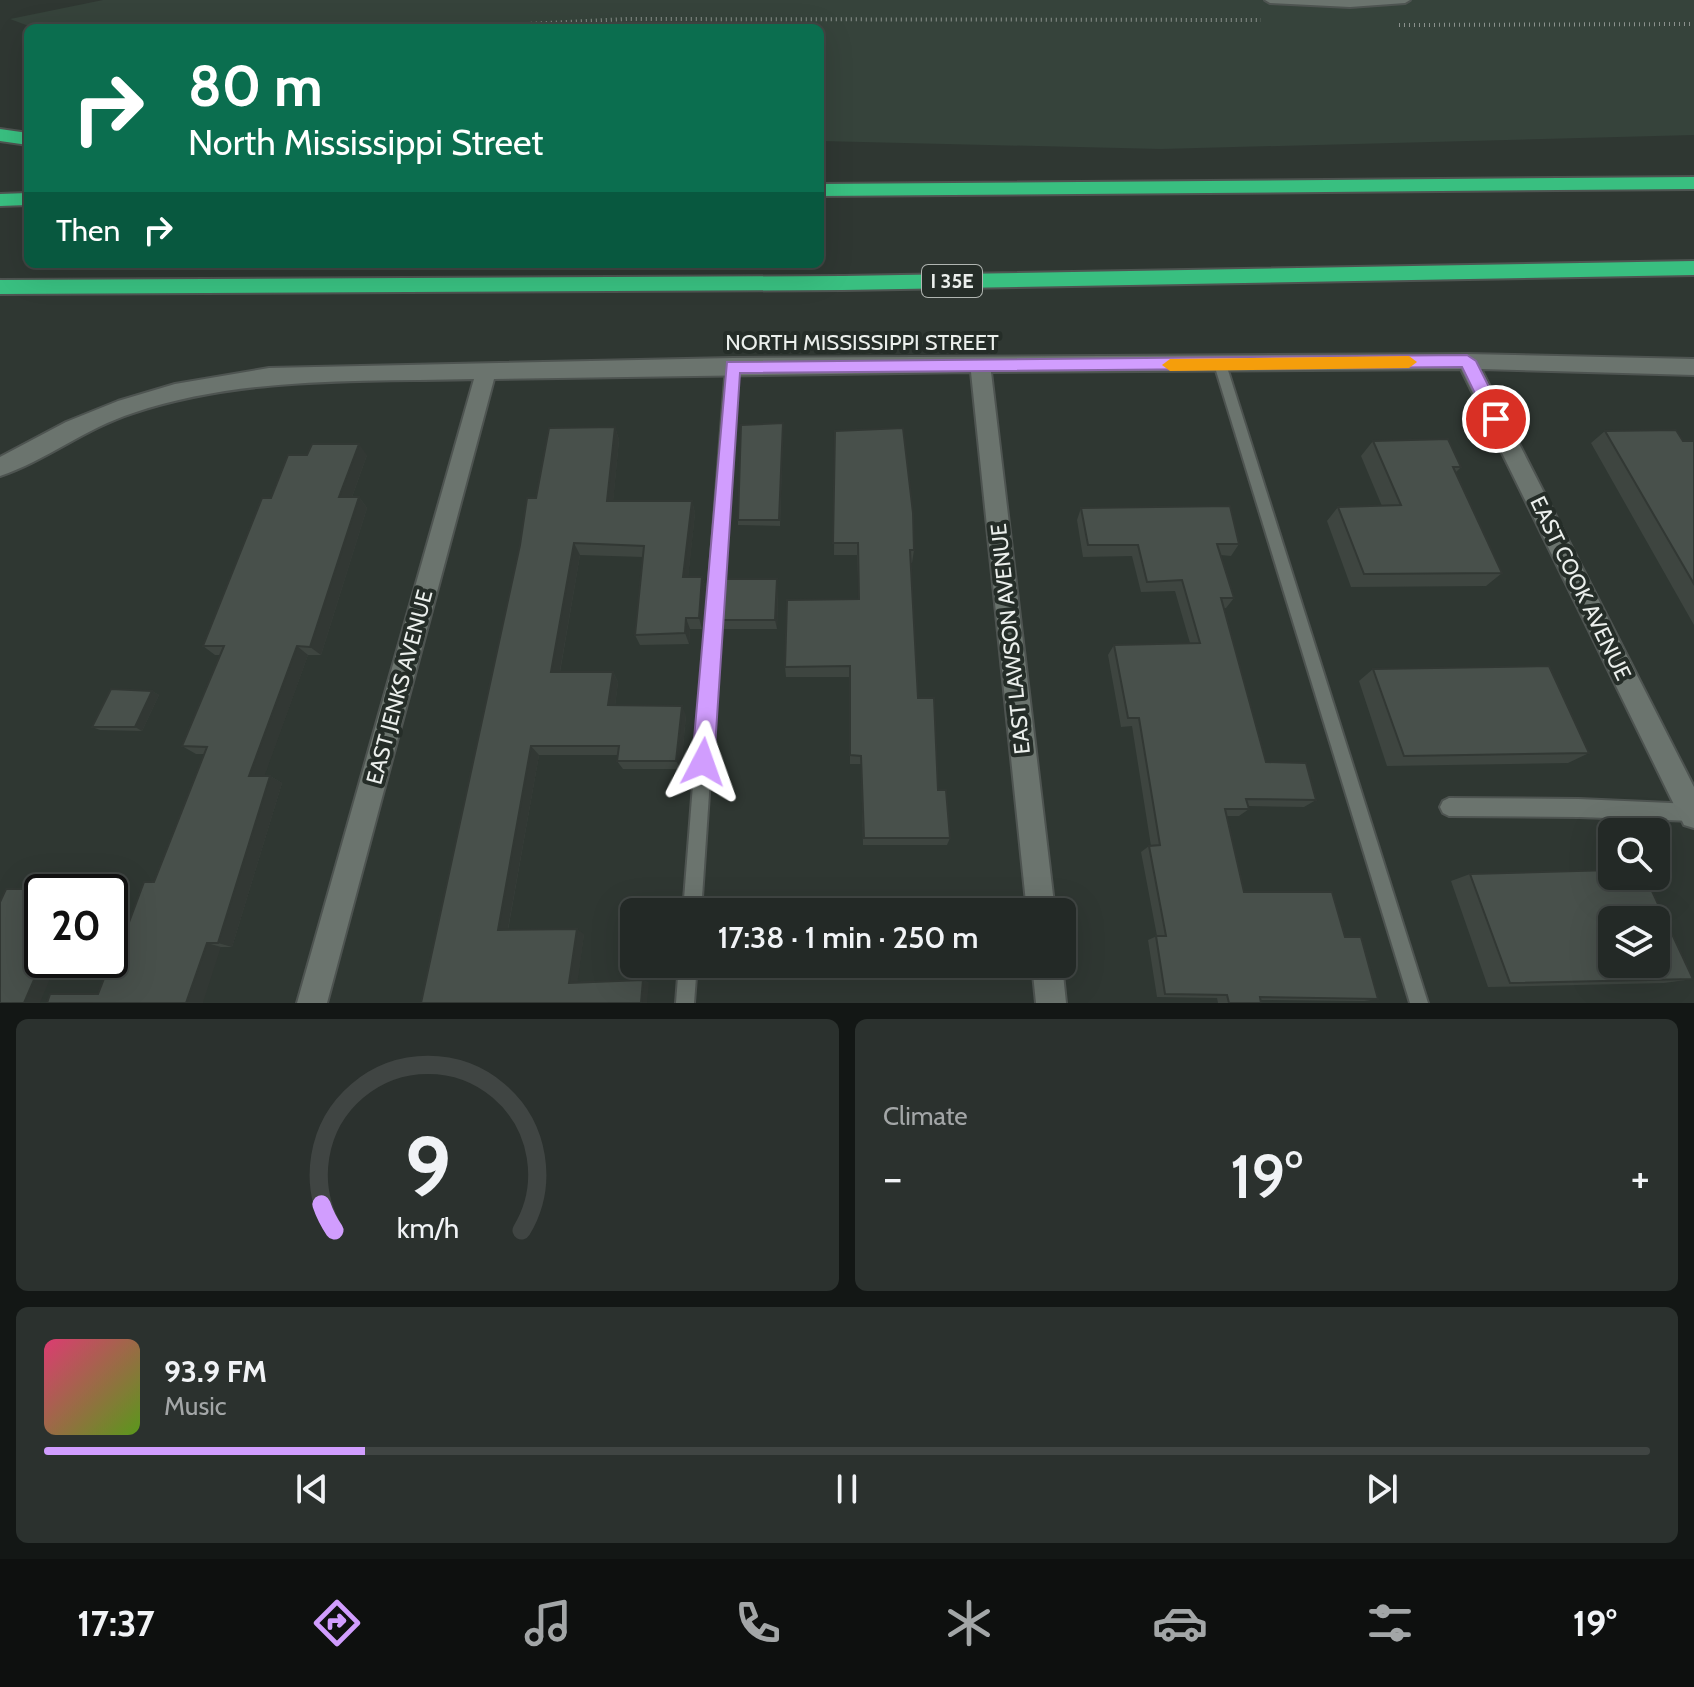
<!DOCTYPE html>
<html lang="en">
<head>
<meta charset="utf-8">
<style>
  :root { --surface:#232926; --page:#2b312e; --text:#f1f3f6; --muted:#a3a6a7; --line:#404543; --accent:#d19dfe }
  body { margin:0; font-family:Cabin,sans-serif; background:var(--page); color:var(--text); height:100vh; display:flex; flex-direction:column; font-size:30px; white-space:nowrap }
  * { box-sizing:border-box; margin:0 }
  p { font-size:26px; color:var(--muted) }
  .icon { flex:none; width:44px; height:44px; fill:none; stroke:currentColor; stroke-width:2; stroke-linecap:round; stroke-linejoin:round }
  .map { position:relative; height:1003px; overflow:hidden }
  .drawer { display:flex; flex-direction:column; gap:16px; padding:16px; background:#131715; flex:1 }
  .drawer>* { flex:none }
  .banner { position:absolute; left:24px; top:24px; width:800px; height:244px; border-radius:12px; box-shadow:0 8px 32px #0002,0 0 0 2px var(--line); background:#0b6e4f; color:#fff; overflow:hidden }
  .fabs { position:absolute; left:1598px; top:818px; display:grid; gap:16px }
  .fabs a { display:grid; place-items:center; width:72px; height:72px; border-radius:12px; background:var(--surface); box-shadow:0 8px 32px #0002,0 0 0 2px var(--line); font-size:40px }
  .speed { position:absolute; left:24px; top:874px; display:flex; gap:16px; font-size:40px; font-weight:700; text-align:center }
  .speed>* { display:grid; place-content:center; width:104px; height:104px; border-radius:50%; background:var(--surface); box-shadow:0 8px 32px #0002,0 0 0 2px var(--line); line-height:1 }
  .speed .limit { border:4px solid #111; border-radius:12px; background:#fff; color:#111 }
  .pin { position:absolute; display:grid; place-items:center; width:68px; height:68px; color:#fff; margin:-34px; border:4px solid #fff; border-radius:50%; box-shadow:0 2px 8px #0007 }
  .me { position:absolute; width:88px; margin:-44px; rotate:4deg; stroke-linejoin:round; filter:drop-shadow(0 0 6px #0008) }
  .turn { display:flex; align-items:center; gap:28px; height:168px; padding:0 32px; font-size:36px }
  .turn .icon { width:104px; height:104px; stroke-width:2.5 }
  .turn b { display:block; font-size:56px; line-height:68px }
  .then { display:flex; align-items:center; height:76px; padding:0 32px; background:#0003; gap:16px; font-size:30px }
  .big { font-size:60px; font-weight:600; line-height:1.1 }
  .drawer .widget { flex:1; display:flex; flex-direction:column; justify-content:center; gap:12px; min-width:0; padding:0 28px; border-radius:12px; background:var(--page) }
  .drawer .dial { align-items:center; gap:0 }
  .dial svg { height:208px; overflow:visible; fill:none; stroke:var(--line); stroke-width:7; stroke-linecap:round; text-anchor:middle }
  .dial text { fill:var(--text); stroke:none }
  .song { display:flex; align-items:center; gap:24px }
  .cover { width:96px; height:96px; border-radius:12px; background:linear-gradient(135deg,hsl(340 70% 55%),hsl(90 70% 35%)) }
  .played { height:8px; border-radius:4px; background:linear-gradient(90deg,var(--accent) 20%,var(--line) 20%) }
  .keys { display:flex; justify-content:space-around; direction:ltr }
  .heat { display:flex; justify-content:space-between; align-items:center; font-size:44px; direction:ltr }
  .drawer .tiles { flex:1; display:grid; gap:16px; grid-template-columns:1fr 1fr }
  .widget:last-child { grid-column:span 2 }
  .trip { position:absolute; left:620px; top:898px; width:456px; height:80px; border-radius:12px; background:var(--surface); box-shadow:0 8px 32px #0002,0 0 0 2px var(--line); font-weight:600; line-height:80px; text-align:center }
  .menu { display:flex; height:128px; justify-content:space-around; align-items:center; background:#0e100f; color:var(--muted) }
  .menu .icon { width:56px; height:56px }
  .menu .active { color:var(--accent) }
  .menu b { font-size:36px; color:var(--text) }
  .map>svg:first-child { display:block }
  .built { fill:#36433b }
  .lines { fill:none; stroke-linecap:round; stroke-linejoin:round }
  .service-casing { stroke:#4e5451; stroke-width:4 }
  .minor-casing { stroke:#4e5451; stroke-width:4 }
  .motorway-casing { stroke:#4e5451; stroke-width:4 }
  .path { stroke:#8a908c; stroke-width:4; stroke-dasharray:1 4; stroke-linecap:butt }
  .service { fill:#6b746e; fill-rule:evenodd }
  .minor { fill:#6b746e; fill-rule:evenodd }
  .motorway { fill:#39bf80; fill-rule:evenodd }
  .wall { fill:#3e4540 }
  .shaded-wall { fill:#323834 }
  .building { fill:#48504b; stroke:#323834; stroke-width:2; fill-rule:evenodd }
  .route { fill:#d19dfe; stroke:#8866a5; stroke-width:2 }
  .slow { fill:#f59e0b }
  .labels { text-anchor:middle; stroke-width:8; stroke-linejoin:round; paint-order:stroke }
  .shield { fill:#252d28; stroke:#b0b5b1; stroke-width:2 }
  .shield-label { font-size:20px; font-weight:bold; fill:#ebefec }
  .street-label { font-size:22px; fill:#ebefec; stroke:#252d28 }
</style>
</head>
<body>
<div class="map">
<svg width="1694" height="1003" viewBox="0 0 1694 1003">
  <rect width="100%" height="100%" fill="#2f3732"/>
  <polygon class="built" points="103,0 1694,0 1694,135 1161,149 820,141 820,28 34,28 10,19"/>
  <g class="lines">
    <g class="service-casing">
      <g id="service">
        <polygon points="1265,0 1410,0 1405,3 1350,7 1270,3"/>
        <polygon points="1220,359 1226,364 1428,1003 1410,1003 1214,364"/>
        <polygon points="732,361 738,366 701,912 683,912 726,366"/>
        <polygon points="1449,798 1579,799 1693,804 1694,821 1579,817 1449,816 1443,813 1440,807 1443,801"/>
        <polygon points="679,964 697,964 694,1003 676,1003"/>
      </g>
    </g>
    <g class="minor-casing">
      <g id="minor">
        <path d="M1467 354 1694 359V375L1481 369 1694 787V828L1684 825 1461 369 991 372 1055 912H1027L971 372 494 379 327 1003H297L474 379C360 382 243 376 133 413 86 428 45 461 0 476V457L66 422 118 401 175 384 269 368 732 358Z"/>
        <polygon points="1032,964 1062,964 1066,1003 1036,1003"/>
      </g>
    </g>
    <g class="motorway-casing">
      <g id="motorway">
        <polygon points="0,129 28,133 28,145 0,141"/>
        <polygon points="1694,177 1694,189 820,196 820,184"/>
        <polygon points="28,193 28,205 0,206 0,194"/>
        <polygon points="1694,261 1694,275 843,290 0,294 0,280 843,276"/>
      </g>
    </g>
    <g class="path">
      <polyline points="1399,25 1694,24"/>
      <polyline points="446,28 627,19 1261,20"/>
    </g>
    <use href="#service" class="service"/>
    <use href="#minor" class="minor"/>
    <use href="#motorway" class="motorway"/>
  </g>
  <g class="wall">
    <polygon points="615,427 619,440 613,501 692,501 695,513 688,577 702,577 706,588 702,629 690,629 689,644 640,645 635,635 643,557 580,555 560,672 613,672 618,682 615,706 686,715 681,769 623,769 617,761 618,755 539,755 508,930 584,934 577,982 643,980 649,983 421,1003 536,498"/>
    <polygon points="783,429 780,526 738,525 738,520"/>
    <polygon points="835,431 914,550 912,563 911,563 918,698 938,790 950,838 947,845 863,845 861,764 850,764 850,677 786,677 785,667 859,599 857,555 834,555"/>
    <polygon points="1605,431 1683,441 1694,441 1694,625 1591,443"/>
    <polygon points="1373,441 1461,467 1456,472 1502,573 1486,586 1351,587 1327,521 1338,507 1382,506 1361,456"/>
    <polygon points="367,455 352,497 359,497 367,508 321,655 308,655 264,776 270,776 282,783 232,947 221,947 98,994 109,976 154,882 204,754 196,754 182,746 220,655 215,655 203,646 271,498"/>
    <polygon points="1081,508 1239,544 1231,556 1221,555 1234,598 1226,608 1224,608 1266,762 1316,800 1304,807 1248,806 1249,809 1239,816 1226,816 1244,892 1345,937 1378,999 1364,1001 1261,1000 1261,1003 1218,1003 1217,998 1157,997 1148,940 1157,936 1141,852 1149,846 1151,846 1132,726 1121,727 1108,655 1114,645 1190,643 1175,591 1141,592 1132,556 1083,557 1077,520"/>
    <polygon points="778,589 777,629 723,629 721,620"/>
    <polygon points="1373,669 1589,753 1568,763 1387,766 1359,681"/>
    <polygon points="152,691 159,695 142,731 100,730 92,727"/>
    <polygon points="1470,874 1693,979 1664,983 1488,987 1451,881"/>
  </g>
  <g class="shaded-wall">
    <polygon points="615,427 619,440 612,513 607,501"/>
    <polygon points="359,444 367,455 348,508 339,497"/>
    <polygon points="359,497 367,508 321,655 310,647"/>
    <polygon points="692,501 695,513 687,588 683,577"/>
    <polygon points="574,543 580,555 558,682 551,672"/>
    <polygon points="702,577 706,588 702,629 699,618"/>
    <polygon points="777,579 778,589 777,629 775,620"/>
    <polygon points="686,618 690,629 689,644 685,633"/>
    <polygon points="297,646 308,655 262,783 249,776"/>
    <polygon points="613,672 618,682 614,715 608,705"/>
    <polygon points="152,691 159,695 142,731 135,727"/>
    <polygon points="682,706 686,715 681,769 676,761"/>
    <polygon points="531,746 539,755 507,934 498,930"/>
    <polygon points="270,776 282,783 232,947 218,943"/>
    <polygon points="577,929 584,934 577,986 569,983"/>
    <polygon points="42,935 42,960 47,960 44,967 54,969 40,1003 24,1003 28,966"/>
    <polygon points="207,943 221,947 203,1003 186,1003"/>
    <polygon points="643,980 649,983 647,1003 641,1003"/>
  </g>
  <g class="building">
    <polygon points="783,423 779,520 738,520 741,425"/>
    <polygon points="615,427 607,501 692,501 683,577 702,577 699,618 686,618 685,633 635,635 644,546 574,543 551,672 613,672 608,705 682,706 676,761 617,761 619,746 531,746 498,930 577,929 569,983 643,980 641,1003 421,1003 520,545 527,498 536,498 549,428"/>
    <polygon points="903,428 913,513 914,550 910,550 918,698 934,698 938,790 946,790 950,838 864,838 861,756 850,755 850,666 785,667 787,600 859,599 858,543 833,543 835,431"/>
    <polygon points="1676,430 1683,441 1694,441 1694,584 1605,431"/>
    <polygon points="1448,439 1461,467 1453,467 1502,573 1364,574 1338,507 1401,505 1373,441"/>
    <polygon points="312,444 359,444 339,497 359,497 310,647 297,646 249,776 270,776 218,943 207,943 186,1003 47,1003 50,994 98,994 105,976 109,976 144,882 154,882 207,747 182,746 224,646 203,646 262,498 271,498 288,455 307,455"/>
    <polygon points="1230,506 1239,544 1217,544 1234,598 1221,598 1266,762 1306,763 1316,800 1246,799 1249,809 1225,809 1244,892 1332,892 1345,937 1361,937 1378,999 1260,997 1261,1003 1229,1003 1227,995 1165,994 1156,936 1166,936 1149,846 1160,845 1139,718 1128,718 1114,645 1200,643 1182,580 1147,582 1138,545 1088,545 1081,508"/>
    <polygon points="724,579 777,579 775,620 721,620"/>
    <polygon points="1549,666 1589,753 1404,756 1373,669"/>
    <polygon points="111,689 152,691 135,727 92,727"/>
    <path d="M1612 870V876H1645L1693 979 1510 983 1470 874ZM1612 920H1656V964H1612Z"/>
    <polygon points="6,889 62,889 61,892 42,892 42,935 28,966 40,966 24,1003 0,1003 0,902"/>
  </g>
  <polygon class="route" points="1467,355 1476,361 1505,419 1502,424 1490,424 1462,367 740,373 714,762 710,769 703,773 695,769 692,762 727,362"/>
  <polygon class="slow" points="1409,356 1417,362 1409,368 1170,371 1162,365 1170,359"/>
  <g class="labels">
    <rect class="shield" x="922" y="265" width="60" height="32" rx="6"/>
    <g class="shield-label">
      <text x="952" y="288">I 35E</text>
    </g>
    <g class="street-label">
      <text x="862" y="350">NORTH MISSISSIPPI STREET</text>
      <text transform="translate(1581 588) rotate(64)" y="8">EAST COOK AVENUE</text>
      <text transform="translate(1010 639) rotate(-96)" y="8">EAST LAWSON AVENUE</text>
      <text transform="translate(399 687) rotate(-75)" y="8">EAST JENKS AVENUE</text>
    </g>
  </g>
</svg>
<div class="fabs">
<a><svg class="icon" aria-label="search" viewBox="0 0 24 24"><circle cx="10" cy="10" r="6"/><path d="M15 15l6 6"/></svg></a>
<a><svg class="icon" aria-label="layers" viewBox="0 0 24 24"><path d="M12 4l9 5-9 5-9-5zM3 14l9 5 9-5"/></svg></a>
</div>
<div class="speed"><div class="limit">20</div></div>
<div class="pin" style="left:1496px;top:419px;background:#d93025"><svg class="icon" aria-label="arrive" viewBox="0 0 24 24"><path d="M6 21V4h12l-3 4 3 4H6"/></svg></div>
<svg class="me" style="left:703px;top:762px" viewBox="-20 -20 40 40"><path d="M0-17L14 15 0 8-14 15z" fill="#d19dfe" stroke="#fff" stroke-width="4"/></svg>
<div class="trip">17:38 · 1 min · 250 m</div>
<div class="banner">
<div class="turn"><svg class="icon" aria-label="right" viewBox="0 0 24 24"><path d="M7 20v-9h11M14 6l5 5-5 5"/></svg><div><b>80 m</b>North Mississippi Street</div></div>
<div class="then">Then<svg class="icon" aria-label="right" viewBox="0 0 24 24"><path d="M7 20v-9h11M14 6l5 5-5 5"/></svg></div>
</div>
</div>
<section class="drawer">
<div class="tiles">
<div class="widget dial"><svg viewBox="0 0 100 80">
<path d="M14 69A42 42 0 1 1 86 69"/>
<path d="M14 69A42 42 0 0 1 9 59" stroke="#d19dfe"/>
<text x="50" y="56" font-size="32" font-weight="700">9</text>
<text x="50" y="72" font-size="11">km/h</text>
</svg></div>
<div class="widget"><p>Climate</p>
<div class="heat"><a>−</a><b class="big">19°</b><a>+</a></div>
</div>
<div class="widget">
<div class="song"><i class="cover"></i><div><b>93.9 FM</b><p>Music</p></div></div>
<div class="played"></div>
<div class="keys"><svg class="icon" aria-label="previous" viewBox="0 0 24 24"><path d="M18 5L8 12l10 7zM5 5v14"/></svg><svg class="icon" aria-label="pause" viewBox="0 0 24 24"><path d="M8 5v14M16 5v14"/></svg><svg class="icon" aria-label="next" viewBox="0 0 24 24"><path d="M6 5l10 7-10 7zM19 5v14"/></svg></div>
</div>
</div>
</section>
<nav class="menu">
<b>17:37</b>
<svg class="icon active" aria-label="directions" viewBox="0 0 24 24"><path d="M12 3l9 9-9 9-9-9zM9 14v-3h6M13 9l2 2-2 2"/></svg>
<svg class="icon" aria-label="music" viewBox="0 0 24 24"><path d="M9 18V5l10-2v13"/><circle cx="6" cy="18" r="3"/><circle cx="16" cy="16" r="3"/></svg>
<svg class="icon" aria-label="phone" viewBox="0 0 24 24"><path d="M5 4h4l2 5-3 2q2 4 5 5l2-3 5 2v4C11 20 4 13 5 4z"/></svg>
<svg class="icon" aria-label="climate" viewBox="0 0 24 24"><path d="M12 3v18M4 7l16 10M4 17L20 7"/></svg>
<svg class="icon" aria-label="car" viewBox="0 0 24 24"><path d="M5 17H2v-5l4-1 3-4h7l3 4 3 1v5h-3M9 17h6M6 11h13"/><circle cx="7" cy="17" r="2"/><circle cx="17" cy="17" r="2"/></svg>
<svg class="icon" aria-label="filters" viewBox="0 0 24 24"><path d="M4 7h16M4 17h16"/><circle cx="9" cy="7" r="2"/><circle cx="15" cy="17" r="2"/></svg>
<b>19°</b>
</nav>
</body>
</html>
